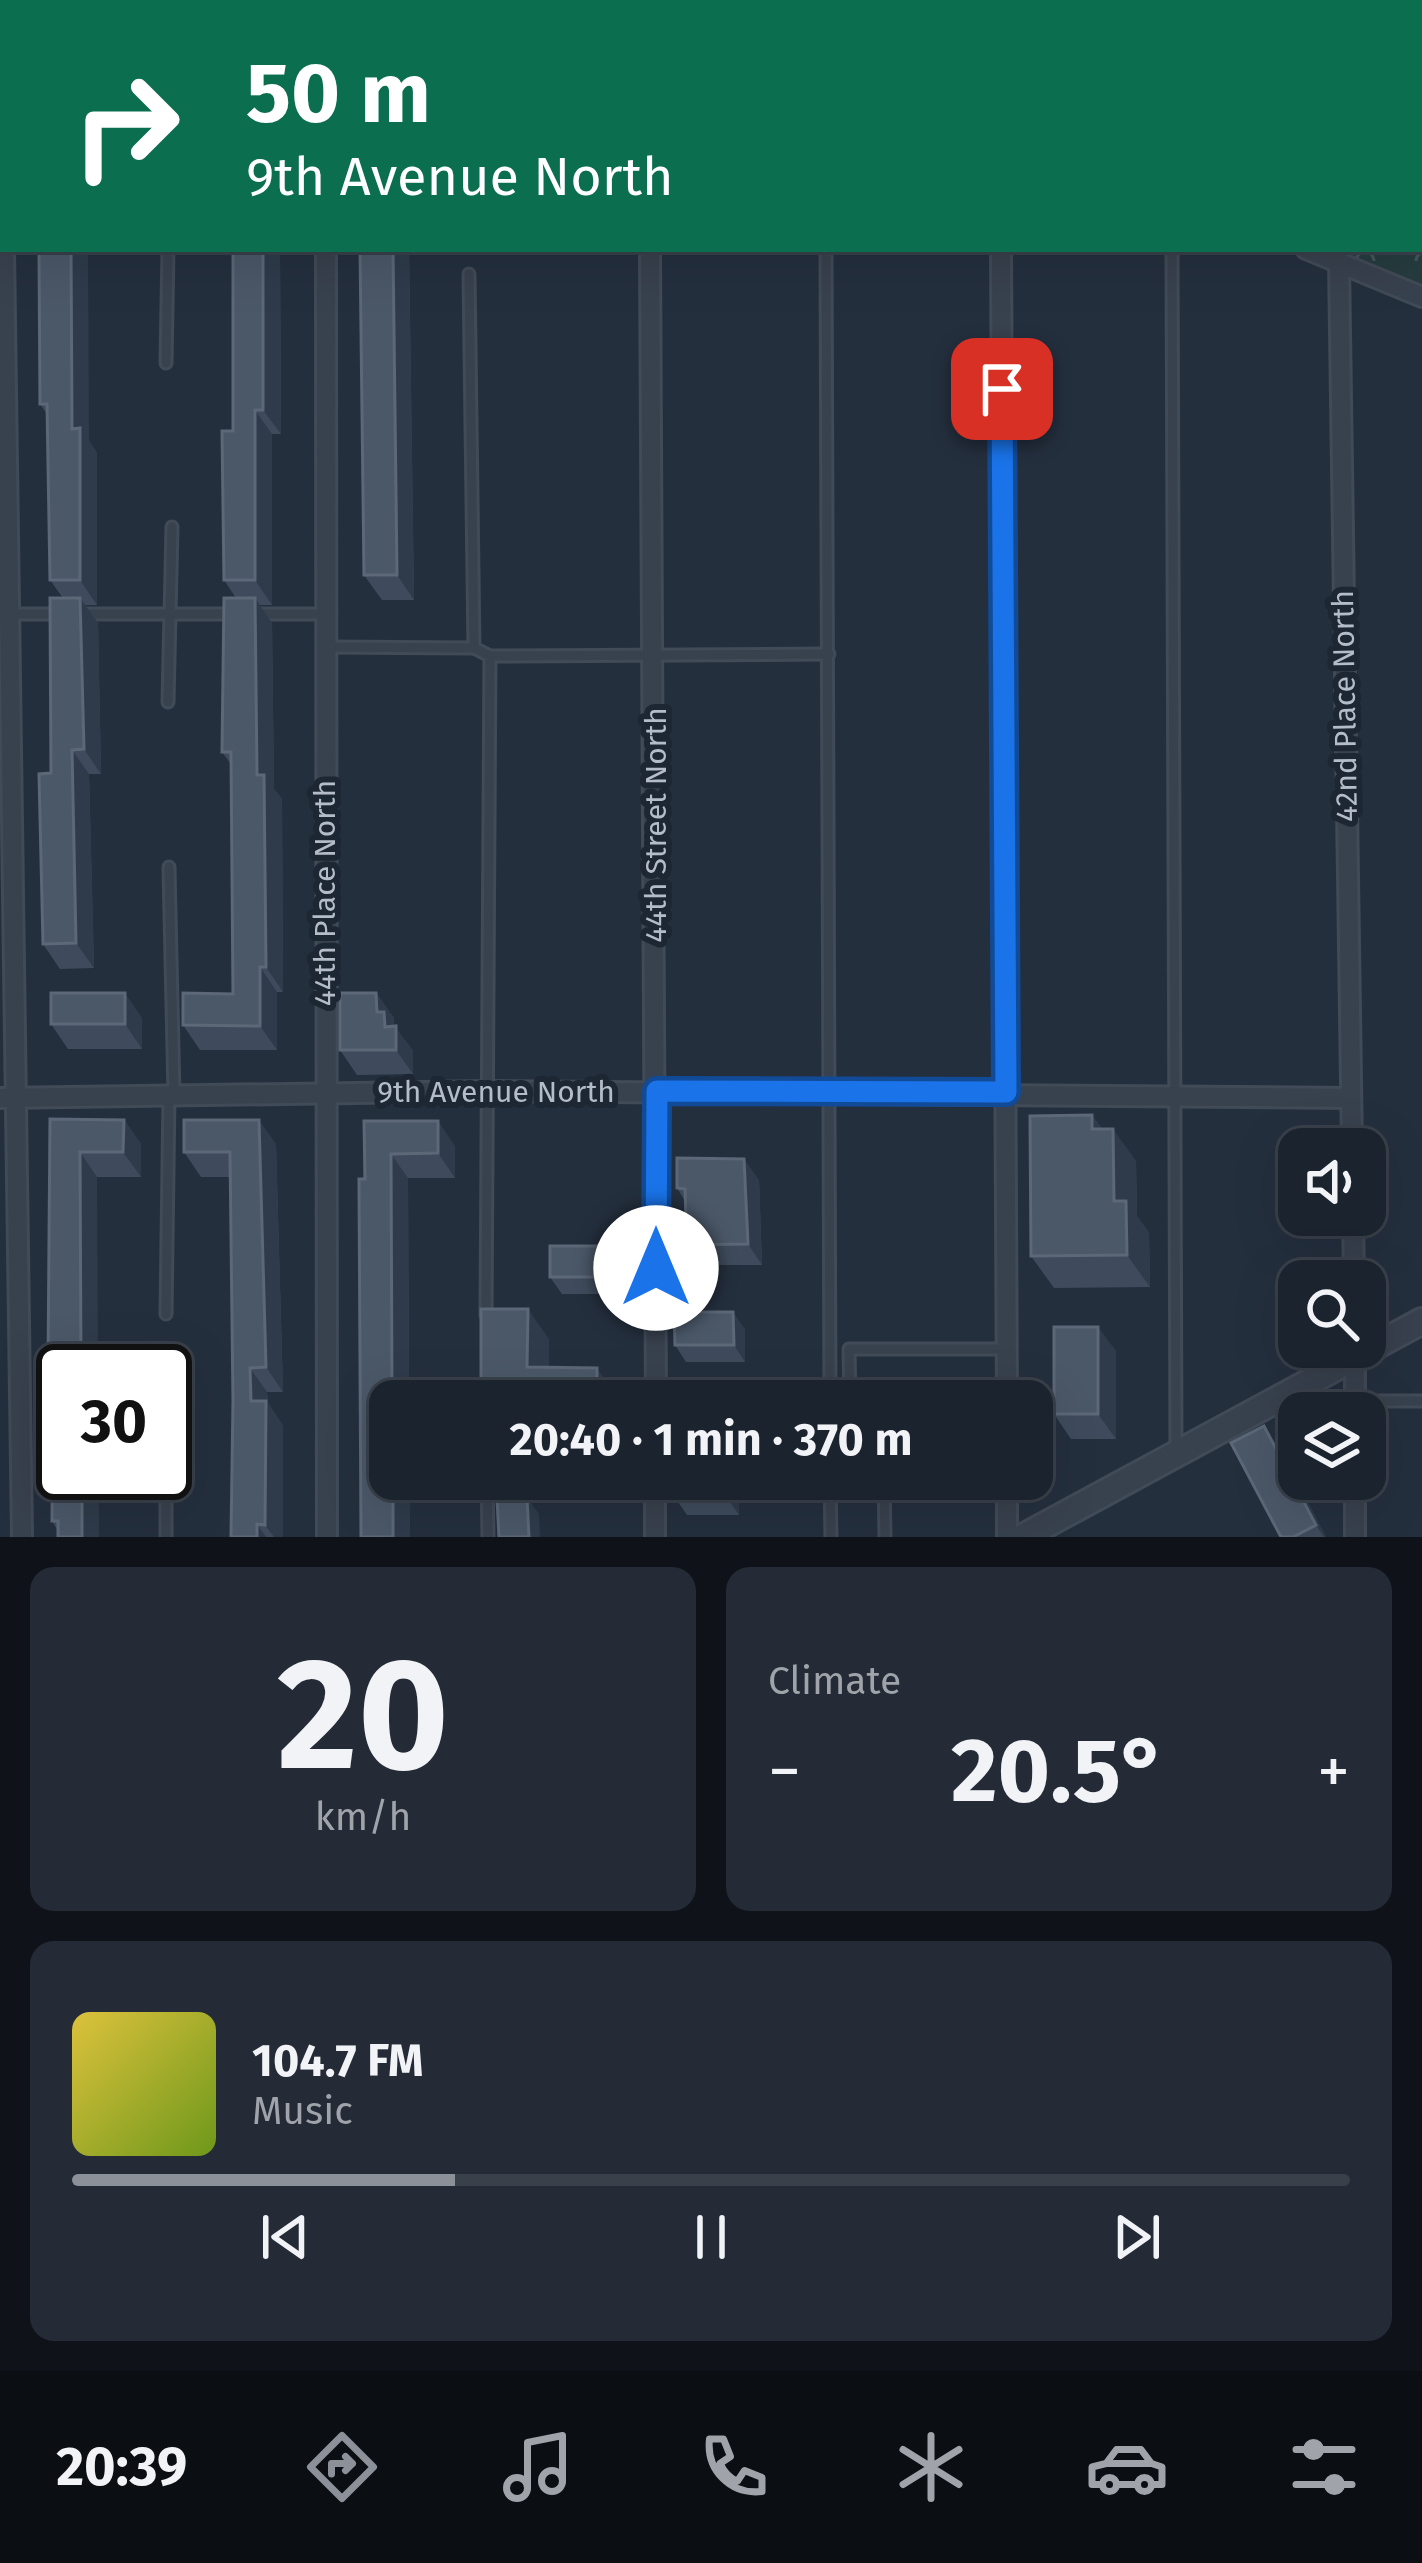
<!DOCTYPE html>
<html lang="en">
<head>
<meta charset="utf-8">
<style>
  :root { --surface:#1b232e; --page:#242b36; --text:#f1f3f6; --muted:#a0a4aa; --line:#39404a; --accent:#8c9099 }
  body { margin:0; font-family:"Fira Sans",sans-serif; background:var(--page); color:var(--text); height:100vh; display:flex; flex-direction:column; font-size:45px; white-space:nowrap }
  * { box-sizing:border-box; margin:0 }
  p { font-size:39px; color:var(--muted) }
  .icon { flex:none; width:66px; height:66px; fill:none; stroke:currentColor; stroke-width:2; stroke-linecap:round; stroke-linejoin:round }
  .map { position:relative; height:1537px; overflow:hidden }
  .panel { display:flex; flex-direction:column; gap:30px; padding:30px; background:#0f1319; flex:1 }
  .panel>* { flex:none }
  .hud { position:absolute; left:0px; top:0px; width:1422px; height:252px; box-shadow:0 12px 48px #0002,0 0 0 3px var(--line); background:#0b6e4f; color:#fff; overflow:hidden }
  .controls { position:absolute; left:1278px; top:1128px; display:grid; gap:24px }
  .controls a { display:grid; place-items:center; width:108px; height:108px; border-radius:24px; background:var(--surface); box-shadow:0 12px 48px #0002,0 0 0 3px var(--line); font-size:60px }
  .speed { position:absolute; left:36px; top:1344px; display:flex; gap:24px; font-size:60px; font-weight:700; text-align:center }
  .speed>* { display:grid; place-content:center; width:156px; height:156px; border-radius:50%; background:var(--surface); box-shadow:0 12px 48px #0002,0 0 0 3px var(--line); line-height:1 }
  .speed .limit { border:6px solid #111; border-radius:18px; background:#fff; color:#111 }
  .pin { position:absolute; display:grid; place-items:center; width:102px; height:102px; color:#fff; margin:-51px; border-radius:24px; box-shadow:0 6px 18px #0006 }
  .me { position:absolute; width:132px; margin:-66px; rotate:0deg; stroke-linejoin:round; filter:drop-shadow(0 0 9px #0008) }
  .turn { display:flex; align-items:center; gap:42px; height:252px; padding:0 48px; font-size:54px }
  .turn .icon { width:156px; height:156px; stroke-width:2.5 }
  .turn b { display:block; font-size:84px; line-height:102px }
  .big { font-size:90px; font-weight:700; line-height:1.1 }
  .panel .tile { flex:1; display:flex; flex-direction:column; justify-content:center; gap:18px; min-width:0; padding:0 42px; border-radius:24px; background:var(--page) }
  .panel .dial { align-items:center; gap:0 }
  .dial b { font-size:156px; line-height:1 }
  .song { display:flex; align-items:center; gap:36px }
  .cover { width:144px; height:144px; border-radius:18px; background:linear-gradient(135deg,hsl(50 70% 55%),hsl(80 70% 35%)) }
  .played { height:12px; border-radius:6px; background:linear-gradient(90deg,var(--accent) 30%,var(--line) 30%) }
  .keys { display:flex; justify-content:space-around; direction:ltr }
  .heat { display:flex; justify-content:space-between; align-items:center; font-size:66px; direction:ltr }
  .panel .tiles { flex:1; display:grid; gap:30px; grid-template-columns:1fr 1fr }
  .tile:last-child { grid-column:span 2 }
  .trip { position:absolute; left:369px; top:1380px; width:684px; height:120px; border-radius:24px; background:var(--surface); box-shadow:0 12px 48px #0002,0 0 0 3px var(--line); font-weight:700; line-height:120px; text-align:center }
  .dock { display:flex; height:192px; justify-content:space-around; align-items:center; background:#0b0e12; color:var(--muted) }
  .dock .icon { width:84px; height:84px }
  .dock .current { color:var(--accent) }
  .dock b { font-size:54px; color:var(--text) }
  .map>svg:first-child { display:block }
  .park { fill:url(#park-crowns) }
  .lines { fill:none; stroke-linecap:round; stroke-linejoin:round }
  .service-casing { stroke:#414a57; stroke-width:15 }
  .minor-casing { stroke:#414a57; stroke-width:24 }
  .tertiary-casing { stroke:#414a57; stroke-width:30 }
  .service { stroke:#38414e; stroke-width:9 }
  .minor { stroke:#38414e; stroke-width:18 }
  .tertiary { stroke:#38414e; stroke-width:24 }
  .wall { fill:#3f4b5c }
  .shaded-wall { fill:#2f3b4b }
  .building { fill:#4b5868; stroke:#5c6777; stroke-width:3 }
  .route-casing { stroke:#114b97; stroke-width:30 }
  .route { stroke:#1a73e8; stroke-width:21 }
  .labels { text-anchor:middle; stroke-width:12; stroke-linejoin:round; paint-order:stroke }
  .street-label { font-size:30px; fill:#b4bcc9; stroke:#1d2633 }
</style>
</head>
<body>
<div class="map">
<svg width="1422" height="1537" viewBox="0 0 1422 1537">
  <defs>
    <pattern id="park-crowns" width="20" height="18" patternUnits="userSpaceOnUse" patternTransform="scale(3)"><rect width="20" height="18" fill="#263c3f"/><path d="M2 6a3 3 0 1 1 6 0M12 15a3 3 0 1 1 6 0" fill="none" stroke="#435659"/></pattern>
  </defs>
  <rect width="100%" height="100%" fill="#242f3e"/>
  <polygon class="park" points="1023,0 1422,0 1422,291 1325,249 1419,249 1419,3"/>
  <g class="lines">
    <g class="service-casing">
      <g id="service">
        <polyline points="226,0 226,3"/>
        <polyline points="826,249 830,1401"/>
        <polyline points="1172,249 1176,1450"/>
        <polyline points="469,274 474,648"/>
        <polyline points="166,363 168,249"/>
        <polyline points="9,614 62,614"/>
        <polyline points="79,614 230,614"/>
        <polyline points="259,614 326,614"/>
        <polyline points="326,647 474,648 490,656 829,654"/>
        <polyline points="168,702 172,527"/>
        <polyline points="169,867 174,1095"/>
        <polyline points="166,1314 169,1095"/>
        <polyline points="486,1315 490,656"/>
        <polyline points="850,1401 849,1349 1007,1349"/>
        <polyline points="1355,1401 1422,1401"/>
        <polyline points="487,1479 488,1537"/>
        <polyline points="830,1479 831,1537"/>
        <polyline points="884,1479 885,1537"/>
        <polyline points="166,1480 166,1537"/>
      </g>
    </g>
    <g class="minor-casing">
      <g id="minor">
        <polyline points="0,0 3,176"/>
        <polyline points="999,0 999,3"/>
        <polyline points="652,3 652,0"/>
        <polyline points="4,249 22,1537"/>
        <polyline points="326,249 327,1537"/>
        <polyline points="650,249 656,1401"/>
        <polyline points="1001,249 1007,1401"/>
        <polyline points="1306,249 1422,297"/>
        <polyline points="1339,262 1352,1149"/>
        <polyline points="0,1098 491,1091 1351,1098"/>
        <polyline points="1353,1215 1354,1281"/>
        <polyline points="1355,1352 1355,1413"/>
        <polyline points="1007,1479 1007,1537"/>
        <polyline points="1355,1479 1355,1537"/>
        <polyline points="655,1537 655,1479"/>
      </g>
    </g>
    <g class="tertiary-casing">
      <polyline id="tertiary" points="1023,1537 1422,1321"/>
    </g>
    <use href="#service" class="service"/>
    <use href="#minor" class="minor"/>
    <use href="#tertiary" class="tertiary"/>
  </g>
  <g class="wall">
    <polygon points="39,249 89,441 97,453 97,605 85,605 98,623 101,774 89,774 94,968 60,969 43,944 51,773 63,598 50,580 47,414 40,404"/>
    <polygon points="233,249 280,249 281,434 272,434 272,605 259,605 272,623 274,789 282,799 283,992 277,992 277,1050 200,1050 183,1025 233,994 231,764 222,752 236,598 224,580 233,431"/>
    <polygon points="360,249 409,249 414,600 382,600 364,575"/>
    <polygon points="376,993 394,1018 394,1026 413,1051 413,1074 357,1075 340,1050"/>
    <polygon points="142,1018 142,1049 68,1049 51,1024"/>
    <polygon points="1092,1115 1102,1129 1136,1161 1137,1216 1149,1233 1150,1287 1054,1288 1031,1256"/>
    <polygon points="50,1119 124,1120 141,1144 141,1177 97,1177 58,1531 52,1521 53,1374 48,1366"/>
    <polygon points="364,1121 455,1146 455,1178 408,1178 409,1401 390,1401 390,1479 410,1479 410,1537 361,1537"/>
    <polygon points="276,1144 283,1392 267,1392 268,1403 283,1426 283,1537 231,1537 233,1401 230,1177 201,1177 184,1152"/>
    <polygon points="759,1180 762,1265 690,1265 676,1245 686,1221 685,1201 677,1188"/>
    <polygon points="614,1262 614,1294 562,1294 550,1277"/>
    <polygon points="745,1329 745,1362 686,1362 675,1345"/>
    <polygon points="1116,1351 1116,1439 1071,1439 1054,1414"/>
    <polygon points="1281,1451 1326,1537 1281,1537"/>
    <polygon points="527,1479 620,1479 621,1502 576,1501 570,1494 537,1494"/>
    <polygon points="676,1479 738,1479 739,1515 687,1515 676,1499"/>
  </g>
  <g class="shaded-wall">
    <polygon points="71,249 88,249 89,441 97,453 97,605 80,580 72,429"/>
    <polygon points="263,249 280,249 281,434 263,410"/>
    <polygon points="393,249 409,249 414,600 397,575"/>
    <polygon points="255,410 272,434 272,605 255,580"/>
    <polygon points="80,598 98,623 101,774 84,749"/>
    <polygon points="255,598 272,623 274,789 282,799 283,992 266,967 257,775"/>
    <polygon points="72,750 89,774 94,968 76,943"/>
    <polygon points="260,967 277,992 277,1050 260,1026"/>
    <polygon points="125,993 142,1018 142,1049 125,1024"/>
    <polygon points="376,993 394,1018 394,1026 413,1051 413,1074 396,1050 377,1012"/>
    <polygon points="1092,1115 1114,1146 1113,1129 1136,1161 1137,1216 1149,1233 1150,1287 1127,1255 1114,1201 1092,1129"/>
    <polygon points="124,1120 141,1144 141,1177 123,1152"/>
    <polygon points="259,1120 276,1144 283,1392 266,1367"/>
    <polygon points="438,1121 455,1146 455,1178 438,1153"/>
    <polygon points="80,1152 97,1177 98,1371 81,1371"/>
    <polygon points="391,1154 408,1178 409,1401 392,1401"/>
    <polygon points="744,1159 759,1180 762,1265 748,1244"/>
    <polygon points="603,1246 614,1262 614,1294 603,1277"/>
    <polygon points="528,1309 549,1339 549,1398 527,1367"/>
    <polygon points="733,1312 745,1329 745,1362 734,1345"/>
    <polygon points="1098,1327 1116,1351 1116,1439 1098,1414"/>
    <polygon points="250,1368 267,1392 268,1403 283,1426 283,1537 274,1537 265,1525 251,1401"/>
    <polygon points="597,1368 618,1398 618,1401 597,1401"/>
    <polygon points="1264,1426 1281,1451 1326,1537 1324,1537 1316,1525"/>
    <rect x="82" y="1473" width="17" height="64"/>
    <rect x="393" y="1479" width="17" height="58"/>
    <polygon points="605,1479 620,1479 621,1502"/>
    <polygon points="727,1479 738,1479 739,1515 727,1498"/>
    <polygon points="527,1497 539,1514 540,1537 529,1537"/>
    <polygon points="257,1524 266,1537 257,1537"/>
  </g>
  <g class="building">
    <polygon points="39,249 71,249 72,429 80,428 80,580 50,580 47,404 40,404"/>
    <polygon points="233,249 263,249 263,410 255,410 255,580 224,580 222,431 233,431"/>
    <polygon points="360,249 393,249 397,575 364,575"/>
    <polygon points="50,598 80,598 84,749 72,750 76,943 43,944 39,774 51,773"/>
    <polygon points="224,598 255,598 257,775 264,775 266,967 260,967 260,1026 183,1025 183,993 233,994 231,752 222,752"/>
    <rect x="51" y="993" width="74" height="31"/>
    <polygon points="340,993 376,993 377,1012 384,1012 385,1027 396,1026 396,1050 340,1050"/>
    <polygon points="1092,1115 1092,1129 1113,1129 1114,1201 1126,1201 1127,1255 1031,1256 1030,1116"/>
    <polygon points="50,1119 124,1120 123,1152 80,1152 81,1371 63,1371 63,1473 82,1473 82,1537 58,1537 58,1521 52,1521 53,1366 48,1366"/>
    <polygon points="184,1120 259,1120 266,1367 250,1368 251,1401 266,1401 265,1525 257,1524 257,1537 231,1537 233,1401 230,1152 184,1152"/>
    <polygon points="364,1121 438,1121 438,1153 391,1154 392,1401 390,1401 390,1479 393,1479 393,1537 361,1537 359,1179 365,1179"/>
    <polygon points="677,1158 744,1159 748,1244 676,1245 676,1221 686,1221 685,1189 677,1188"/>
    <rect x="550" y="1246" width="53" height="31"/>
    <polygon points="481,1309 528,1309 527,1367 597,1368 597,1401 481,1401"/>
    <polygon points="674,1312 733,1312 734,1345 675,1345"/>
    <rect x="1054" y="1327" width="44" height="87"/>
    <polygon points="1264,1426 1316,1525 1293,1537 1281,1537 1231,1443"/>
    <polygon points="676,1479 727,1479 727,1498 676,1499"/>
    <polygon points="527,1497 529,1537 499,1537 497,1499"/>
  </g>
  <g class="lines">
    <g class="route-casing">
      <polyline id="route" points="656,1268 657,1091 1006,1092 1002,389"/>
    </g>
    <use href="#route" class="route"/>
  </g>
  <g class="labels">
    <g class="street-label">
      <text transform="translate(1345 706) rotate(-91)" y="10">42nd Place North</text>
      <text transform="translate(656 825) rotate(-90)" y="10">44th Street North</text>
      <text transform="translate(325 893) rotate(-90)" y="10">44th Place North</text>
      <text x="496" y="1102">9th Avenue North</text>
    </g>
  </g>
</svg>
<div class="controls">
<a><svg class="icon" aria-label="sound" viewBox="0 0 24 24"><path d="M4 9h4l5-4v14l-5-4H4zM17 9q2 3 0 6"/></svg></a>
<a><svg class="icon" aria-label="search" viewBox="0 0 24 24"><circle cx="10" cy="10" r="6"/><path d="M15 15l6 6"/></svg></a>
<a><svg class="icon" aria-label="layers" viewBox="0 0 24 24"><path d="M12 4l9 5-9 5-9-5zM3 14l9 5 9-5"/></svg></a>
</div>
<div class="speed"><div class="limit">30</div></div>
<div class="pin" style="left:1002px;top:389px;background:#d93025"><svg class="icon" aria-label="arrive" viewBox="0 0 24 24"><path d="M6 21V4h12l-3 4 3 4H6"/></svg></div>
<svg class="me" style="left:656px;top:1268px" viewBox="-20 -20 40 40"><circle r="19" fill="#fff"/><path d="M0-13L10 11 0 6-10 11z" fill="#1a73e8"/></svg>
<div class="trip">20:40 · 1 min · 370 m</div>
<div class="hud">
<div class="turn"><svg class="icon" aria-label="right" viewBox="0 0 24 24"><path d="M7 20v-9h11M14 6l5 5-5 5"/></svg><div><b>50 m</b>9th Avenue North</div></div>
</div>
</div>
<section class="panel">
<div class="tiles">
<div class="tile dial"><b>20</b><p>km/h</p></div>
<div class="tile"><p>Climate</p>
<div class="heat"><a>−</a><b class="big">20.5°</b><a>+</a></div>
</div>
<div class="tile">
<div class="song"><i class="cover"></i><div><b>104.7 FM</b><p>Music</p></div></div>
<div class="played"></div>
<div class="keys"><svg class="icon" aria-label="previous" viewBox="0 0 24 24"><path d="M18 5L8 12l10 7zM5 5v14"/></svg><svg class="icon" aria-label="pause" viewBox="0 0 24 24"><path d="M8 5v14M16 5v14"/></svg><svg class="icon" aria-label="next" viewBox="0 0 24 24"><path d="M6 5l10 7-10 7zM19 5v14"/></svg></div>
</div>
</div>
</section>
<nav class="dock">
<b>20:39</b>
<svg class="icon current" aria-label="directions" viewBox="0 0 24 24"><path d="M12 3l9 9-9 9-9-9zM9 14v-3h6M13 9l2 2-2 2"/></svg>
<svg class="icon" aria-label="music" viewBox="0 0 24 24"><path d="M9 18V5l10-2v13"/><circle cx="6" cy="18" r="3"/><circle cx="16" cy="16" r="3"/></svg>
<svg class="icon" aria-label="phone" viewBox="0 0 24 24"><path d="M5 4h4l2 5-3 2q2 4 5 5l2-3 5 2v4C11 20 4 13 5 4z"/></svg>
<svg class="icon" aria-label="climate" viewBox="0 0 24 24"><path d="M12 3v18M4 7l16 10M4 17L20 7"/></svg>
<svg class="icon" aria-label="car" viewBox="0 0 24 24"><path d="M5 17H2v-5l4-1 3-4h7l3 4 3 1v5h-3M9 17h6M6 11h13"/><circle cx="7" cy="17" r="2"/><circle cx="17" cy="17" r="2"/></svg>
<svg class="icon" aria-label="filters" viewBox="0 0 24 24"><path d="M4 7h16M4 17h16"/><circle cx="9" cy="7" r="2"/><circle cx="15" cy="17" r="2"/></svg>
</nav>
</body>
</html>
